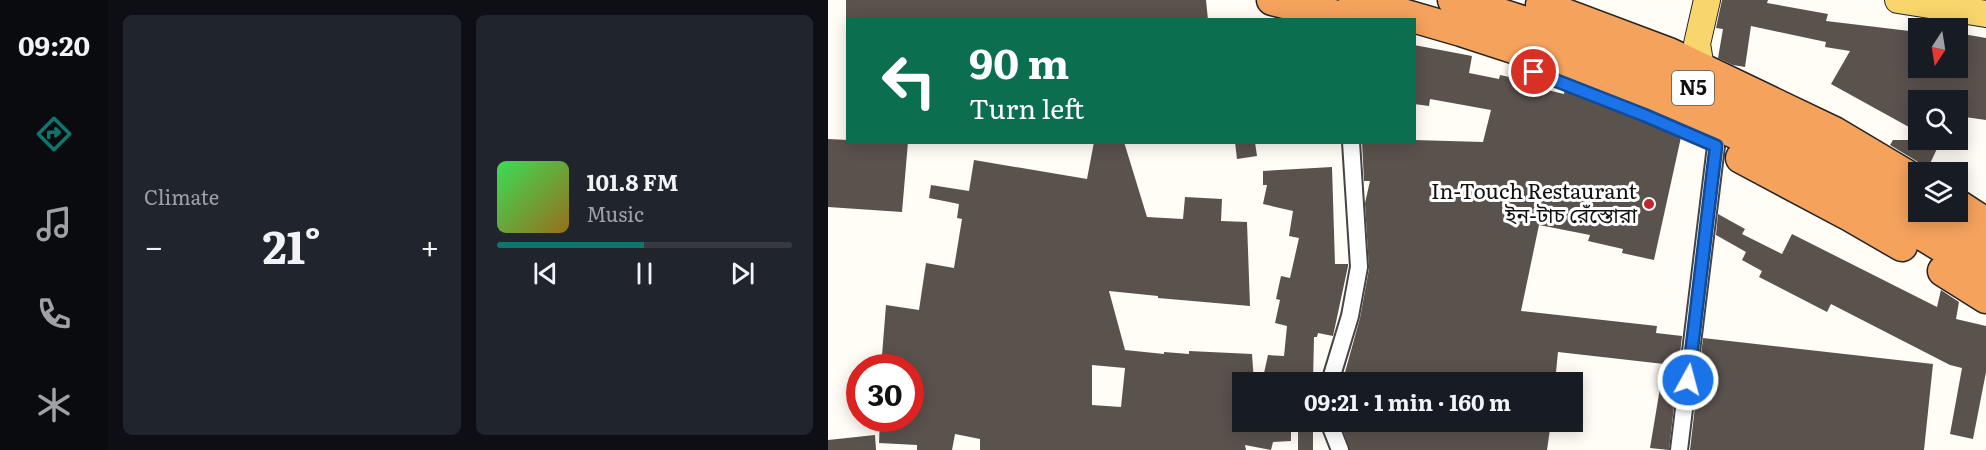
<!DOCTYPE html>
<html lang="en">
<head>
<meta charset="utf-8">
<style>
  :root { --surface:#171b24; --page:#20242c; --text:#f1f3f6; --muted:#9ea1a6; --line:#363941; --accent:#0f766e }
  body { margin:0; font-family:Literata,"Noto Sans Bengali",serif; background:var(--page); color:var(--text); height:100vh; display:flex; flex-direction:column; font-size:22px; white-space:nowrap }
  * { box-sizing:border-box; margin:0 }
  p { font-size:20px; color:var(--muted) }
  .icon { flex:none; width:33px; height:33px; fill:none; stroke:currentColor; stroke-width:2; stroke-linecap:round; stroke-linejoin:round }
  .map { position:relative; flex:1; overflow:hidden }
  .panel { display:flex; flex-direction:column; gap:15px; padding:15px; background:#0d0f14; width:720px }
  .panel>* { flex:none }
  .guide { position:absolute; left:18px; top:18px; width:570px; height:126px; border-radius:0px; box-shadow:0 3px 15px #0003; background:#0b6e4f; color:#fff; overflow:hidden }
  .needle { width:39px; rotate:192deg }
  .fabs { position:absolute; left:1080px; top:18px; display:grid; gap:12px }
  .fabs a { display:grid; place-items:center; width:60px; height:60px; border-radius:0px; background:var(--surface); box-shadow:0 3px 15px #0003; font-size:30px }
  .speed { position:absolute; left:18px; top:354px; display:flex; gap:12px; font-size:30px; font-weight:700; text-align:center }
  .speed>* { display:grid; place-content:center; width:78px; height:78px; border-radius:50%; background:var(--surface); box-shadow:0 3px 15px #0003; line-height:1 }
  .speed .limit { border:9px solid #d22; background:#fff; color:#111 }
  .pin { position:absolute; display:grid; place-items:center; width:51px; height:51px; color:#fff; margin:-26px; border:3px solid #fff; border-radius:50%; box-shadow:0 2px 6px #0007 }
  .me { position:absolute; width:66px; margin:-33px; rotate:7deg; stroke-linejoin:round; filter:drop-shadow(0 0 4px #0008) }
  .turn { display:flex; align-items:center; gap:21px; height:126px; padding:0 24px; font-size:27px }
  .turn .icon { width:78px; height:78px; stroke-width:2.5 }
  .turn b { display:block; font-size:42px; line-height:51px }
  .big { font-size:45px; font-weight:700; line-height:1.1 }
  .panel .card { flex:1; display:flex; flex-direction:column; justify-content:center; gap:9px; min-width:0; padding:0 21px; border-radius:9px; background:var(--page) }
  .song { display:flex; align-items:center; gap:18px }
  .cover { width:72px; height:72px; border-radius:9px; background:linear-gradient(135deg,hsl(130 70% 55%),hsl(40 70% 35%)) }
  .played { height:6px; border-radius:3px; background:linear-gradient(90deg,var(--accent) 50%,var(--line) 50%) }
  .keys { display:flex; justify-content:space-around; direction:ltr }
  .heat { display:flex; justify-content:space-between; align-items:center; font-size:33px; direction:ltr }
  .panel .tiles { flex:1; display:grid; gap:15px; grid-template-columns:repeat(2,1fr) }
  .trip { position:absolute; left:404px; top:372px; width:351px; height:60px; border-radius:0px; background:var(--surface); box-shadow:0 3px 15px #0003; font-weight:700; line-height:60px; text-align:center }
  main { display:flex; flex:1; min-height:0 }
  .menu { display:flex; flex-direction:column; width:108px; justify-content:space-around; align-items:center; background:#090b0e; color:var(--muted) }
  .menu .icon { width:42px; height:42px }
  .menu .selected { color:var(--accent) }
  .menu b { font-size:27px; color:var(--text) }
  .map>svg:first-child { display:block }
  .building { fill:#5a524d; fill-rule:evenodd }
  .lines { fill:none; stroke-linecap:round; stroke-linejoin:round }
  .street-casing { stroke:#444; stroke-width:20 }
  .primary-casing { stroke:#222; stroke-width:28 }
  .highway-casing { stroke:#222; stroke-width:33 }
  .street { stroke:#fff; stroke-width:16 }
  .primary { stroke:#f9d66b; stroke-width:26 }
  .highway { stroke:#f5a25d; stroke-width:30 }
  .route-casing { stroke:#114b97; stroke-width:15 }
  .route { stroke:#1a73e8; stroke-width:10 }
  .poi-dot { fill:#c4262e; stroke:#fff; stroke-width:2 }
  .labels { text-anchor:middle; stroke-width:6; stroke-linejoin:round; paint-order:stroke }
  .shield { fill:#fff; stroke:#585858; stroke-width:1.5 }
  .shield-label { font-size:20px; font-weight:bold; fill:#111 }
  .poi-label { font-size:21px; fill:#111; stroke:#fff; text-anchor:end }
</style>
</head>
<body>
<main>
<nav class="menu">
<b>09:20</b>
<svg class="icon selected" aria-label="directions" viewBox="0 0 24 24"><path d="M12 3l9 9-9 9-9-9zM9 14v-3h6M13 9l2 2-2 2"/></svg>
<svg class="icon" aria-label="music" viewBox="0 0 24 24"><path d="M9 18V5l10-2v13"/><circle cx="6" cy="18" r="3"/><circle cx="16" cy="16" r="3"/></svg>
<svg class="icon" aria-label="phone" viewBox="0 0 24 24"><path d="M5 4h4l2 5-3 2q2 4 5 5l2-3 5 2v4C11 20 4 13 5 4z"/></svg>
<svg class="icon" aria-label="climate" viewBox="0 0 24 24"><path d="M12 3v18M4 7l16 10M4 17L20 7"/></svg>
</nav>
<section class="panel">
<div class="tiles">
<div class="card"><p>Climate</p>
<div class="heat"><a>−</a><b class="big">21°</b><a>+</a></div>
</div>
<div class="card">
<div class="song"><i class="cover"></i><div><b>101.8 FM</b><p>Music</p></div></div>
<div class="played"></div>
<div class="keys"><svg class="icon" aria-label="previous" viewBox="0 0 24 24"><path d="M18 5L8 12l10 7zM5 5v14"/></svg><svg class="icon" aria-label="pause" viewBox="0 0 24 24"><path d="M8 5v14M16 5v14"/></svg><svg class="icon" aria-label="next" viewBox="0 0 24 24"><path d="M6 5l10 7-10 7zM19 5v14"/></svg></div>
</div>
</div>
</section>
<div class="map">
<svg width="1158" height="450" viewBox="0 0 1158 450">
  <rect width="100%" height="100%" fill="#fffdf5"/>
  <g class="building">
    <polygon points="18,0 378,0 380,20 18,20"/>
    <polygon points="894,0 940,0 939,3 1000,14 998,21 1090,32 1090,68 1130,68 1130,37 1135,38 1135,34 1158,38 1158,120 1130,116 1130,100 1090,100 1090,132 1003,84 1022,51 997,47 998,42 923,26 917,67 905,65 890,58 895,29 888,28"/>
    <polygon points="586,45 644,56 641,73 671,79 672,75 704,82 703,86 736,94 738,84 746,86 751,88 750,95 795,105 855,128 826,260 794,253 795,249 760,241 762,235 711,225 693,311 829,326 828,333 854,336 841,450 822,448 836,364 730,352 727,382 543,382 516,376 532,318 541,269 537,203 542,181 536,181 534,142 586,142 586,140 655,142 663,110 602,99 601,106 586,104"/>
    <polygon points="0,139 20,140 20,142 80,142 74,212 0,207"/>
    <polygon points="1065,140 1113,140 1100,168 1062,145"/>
    <path d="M266 142H296L319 217 355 219 357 197 394 199 393 221 419 222 422 306 330 298V296L281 291 297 350 336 354V352L361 354V351L424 354 426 382H414V422H463V441L445 442 443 450 417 445 418 450H152V439L127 434 124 450H89V445L51 443 52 418H82V368H53L58 305 91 310 98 263 126 268 134 219 129 218 131 204 101 198 103 185 141 191 146 160 259 179ZM264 365 297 368 293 407 264 405Z"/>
    <polygon points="407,142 427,142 429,156 409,159"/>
    <polygon points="504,167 507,264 520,264 520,266 505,336 490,333 489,337 486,337 485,382 434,382 440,355 456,356 459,326 447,323 452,300 448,299 453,276 462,278 471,238 461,236 465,211 435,204 439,185 435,185 435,171"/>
    <polygon points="890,214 917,229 914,234 954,254 964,234 1109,307 1113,290 1131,302 1128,319 1158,326 1158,372 1145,439 1122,434 1134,368 1122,365 1003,304 999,312 931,277 934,271 914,260 918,252 888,235"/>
    <polygon points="875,338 1105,364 1096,450 862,450"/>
    <polygon points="512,422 552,422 580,426 581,422 603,422 628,426 628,422 723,422 719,450 522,450"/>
    <rect x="470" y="432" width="15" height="18"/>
    <polygon points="47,435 48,450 0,450 0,440"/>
  </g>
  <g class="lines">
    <g class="street-casing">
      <g id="street">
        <polyline points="502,382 522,316 531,267 523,142"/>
        <polyline points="501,422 512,450"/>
        <polyline points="851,450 888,146"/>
      </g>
    </g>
    <g class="primary-casing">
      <g id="primary">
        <polyline points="1070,0 1158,14"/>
        <polyline points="873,68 869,44 879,0"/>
      </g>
    </g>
    <g class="highway-casing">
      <g id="highway">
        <polyline points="444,0 526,20"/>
        <polyline points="526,0 633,31 759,72 869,115 1008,182 1158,274"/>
        <path d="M625 0C784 44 951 120 1090 207"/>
        <polyline points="713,5 841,53 1006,132 1090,182"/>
        <polyline points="913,158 1022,216 1074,246"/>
        <polyline points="1130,205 1158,223"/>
        <polyline points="1097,212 1158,249"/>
        <polyline points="1115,271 1158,298"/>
      </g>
    </g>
    <use href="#street" class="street"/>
    <use href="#primary" class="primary"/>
    <use href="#highway" class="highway"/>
  </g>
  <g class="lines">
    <g class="route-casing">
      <polyline id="route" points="706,72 816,115 888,146 860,380"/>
    </g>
    <use href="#route" class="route"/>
  </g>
  <circle class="poi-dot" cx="821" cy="204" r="6"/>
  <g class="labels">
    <rect class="shield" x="844" y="71" width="42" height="34" rx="4.5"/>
    <g class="shield-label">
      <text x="865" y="95">N5</text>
    </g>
    <g class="poi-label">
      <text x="809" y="199">In-Touch Restaurant<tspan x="809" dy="24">ইন-টাচ রেঁস্তোরা</tspan></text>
    </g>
  </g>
</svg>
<div class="fabs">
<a><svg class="needle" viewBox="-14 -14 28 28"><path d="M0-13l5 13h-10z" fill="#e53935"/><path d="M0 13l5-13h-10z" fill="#9ea1a6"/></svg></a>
<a><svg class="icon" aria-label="search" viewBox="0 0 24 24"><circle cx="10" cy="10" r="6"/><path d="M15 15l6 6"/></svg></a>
<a><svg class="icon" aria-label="layers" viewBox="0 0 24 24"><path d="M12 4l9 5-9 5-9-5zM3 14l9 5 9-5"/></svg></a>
</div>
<div class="speed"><div class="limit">30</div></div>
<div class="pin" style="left:706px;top:72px;background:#d93025"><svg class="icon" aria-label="arrive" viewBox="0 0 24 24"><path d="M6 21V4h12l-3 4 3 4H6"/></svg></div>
<svg class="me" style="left:860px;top:380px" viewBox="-20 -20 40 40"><circle r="17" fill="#1a73e8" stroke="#fff" stroke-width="3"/><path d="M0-11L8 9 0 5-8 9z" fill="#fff"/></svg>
<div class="trip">09:21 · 1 min · 160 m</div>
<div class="guide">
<div class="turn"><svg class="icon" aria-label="left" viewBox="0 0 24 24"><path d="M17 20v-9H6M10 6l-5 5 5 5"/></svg><div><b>90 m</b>Turn left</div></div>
</div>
</div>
</main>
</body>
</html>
